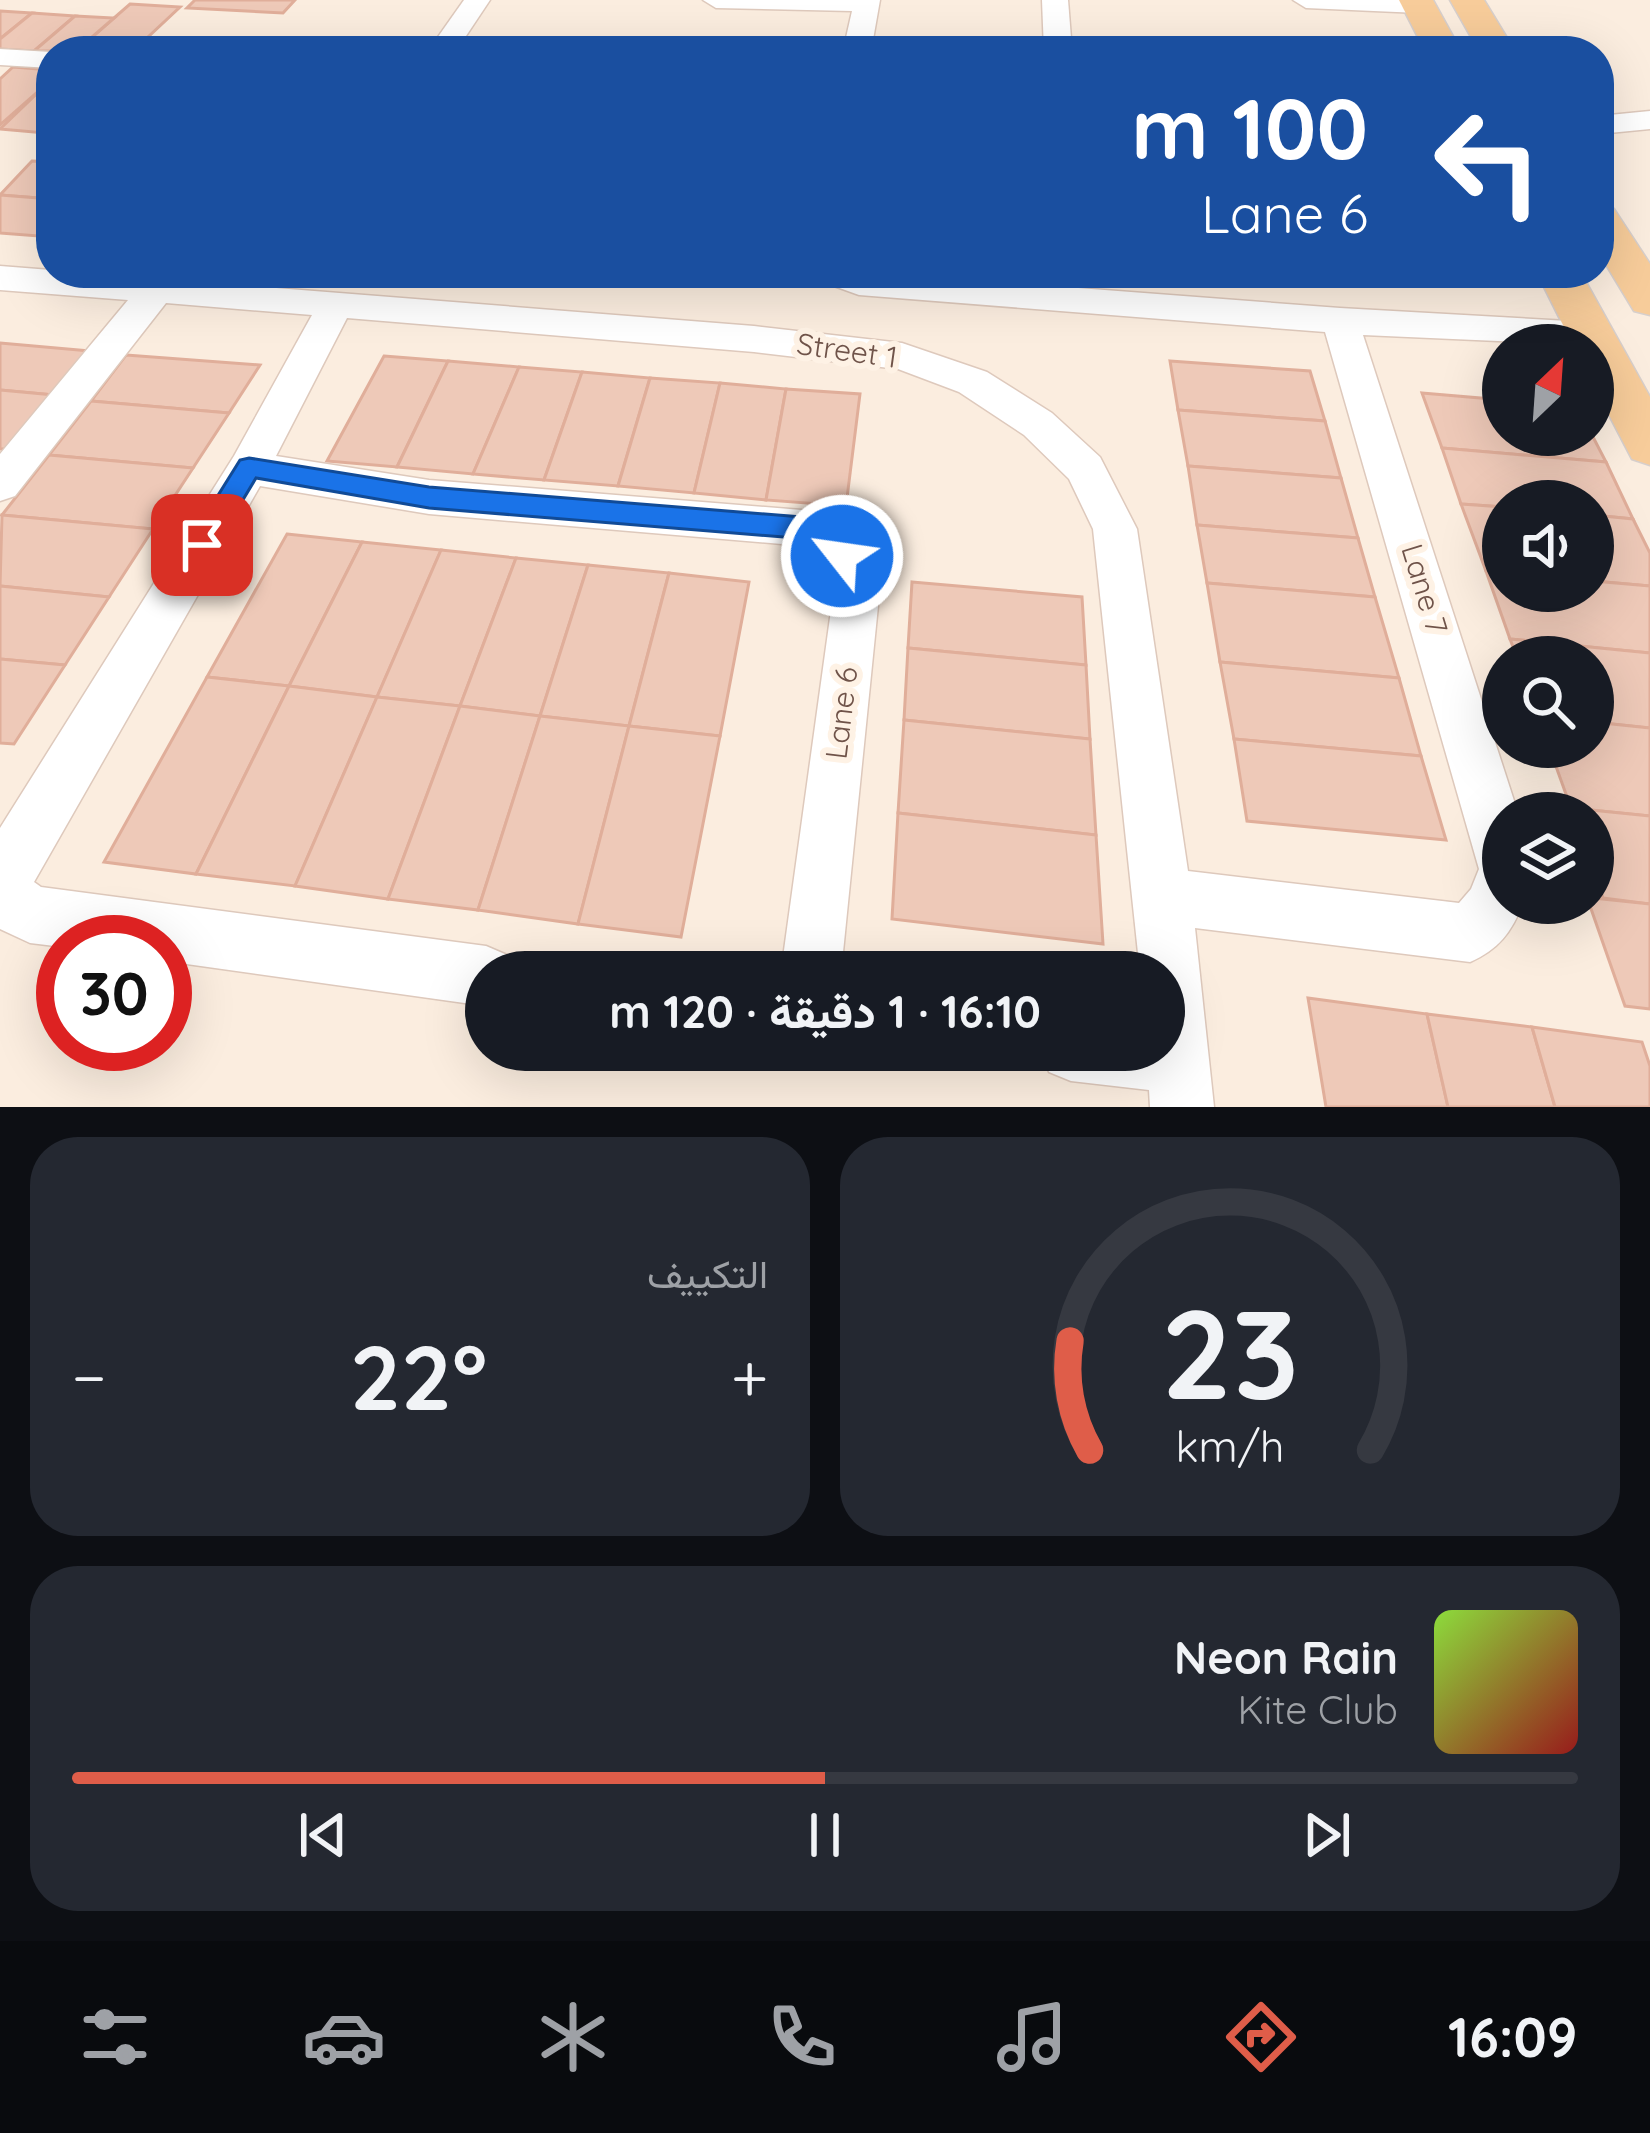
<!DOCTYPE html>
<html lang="ar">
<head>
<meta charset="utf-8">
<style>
  :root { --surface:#171b24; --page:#242831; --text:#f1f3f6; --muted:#9ea1a6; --line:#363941; --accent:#df5d49 }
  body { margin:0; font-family:Quicksand,Vazirmatn,sans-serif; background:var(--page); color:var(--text); direction:rtl; height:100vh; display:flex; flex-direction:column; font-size:45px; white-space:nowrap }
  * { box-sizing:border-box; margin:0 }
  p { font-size:39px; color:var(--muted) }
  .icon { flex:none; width:66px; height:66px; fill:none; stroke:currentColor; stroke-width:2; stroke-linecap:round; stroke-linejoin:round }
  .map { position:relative; height:1107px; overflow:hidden; direction:ltr }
  .drawer { display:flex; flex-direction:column; gap:30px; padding:30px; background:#0d0f14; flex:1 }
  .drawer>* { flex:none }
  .guide { position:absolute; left:36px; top:36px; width:1578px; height:252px; border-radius:48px; box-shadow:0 12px 48px #0002; direction:rtl; background:#1a4fa0; color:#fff; overflow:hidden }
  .needle { width:78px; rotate:25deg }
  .controls { position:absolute; left:1482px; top:324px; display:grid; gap:24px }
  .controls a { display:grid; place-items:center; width:132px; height:132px; border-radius:50%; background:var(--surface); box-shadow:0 12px 48px #0002; font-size:60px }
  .speed { position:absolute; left:36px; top:915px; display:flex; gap:24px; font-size:60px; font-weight:700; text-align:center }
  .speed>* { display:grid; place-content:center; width:156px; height:156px; border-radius:50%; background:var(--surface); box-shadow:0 12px 48px #0002; line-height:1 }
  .speed .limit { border:18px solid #d22; background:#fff; color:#111 }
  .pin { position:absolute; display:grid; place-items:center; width:102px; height:102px; color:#fff; margin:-51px; border-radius:24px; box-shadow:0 6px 18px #0006 }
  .me { position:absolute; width:132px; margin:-66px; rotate:300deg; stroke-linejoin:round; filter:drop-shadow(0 0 9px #0008) }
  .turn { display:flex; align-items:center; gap:42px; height:252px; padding:0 48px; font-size:54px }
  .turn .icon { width:156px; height:156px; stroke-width:2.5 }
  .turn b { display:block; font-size:84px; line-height:102px }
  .big { font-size:90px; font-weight:800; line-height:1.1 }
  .drawer .widget { flex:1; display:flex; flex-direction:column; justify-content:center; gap:18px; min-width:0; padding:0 42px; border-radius:48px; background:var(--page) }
  .drawer .dial { align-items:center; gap:0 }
  .dial svg { height:312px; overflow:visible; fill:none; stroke:var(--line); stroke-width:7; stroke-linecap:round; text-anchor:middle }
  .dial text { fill:var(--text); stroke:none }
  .song { display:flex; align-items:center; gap:36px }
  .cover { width:144px; height:144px; border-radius:18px; background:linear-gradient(135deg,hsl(90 70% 55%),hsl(0 70% 35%)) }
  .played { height:12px; border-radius:6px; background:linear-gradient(90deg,var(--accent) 50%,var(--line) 50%) }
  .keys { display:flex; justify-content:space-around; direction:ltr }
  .heat { display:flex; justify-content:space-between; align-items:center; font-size:66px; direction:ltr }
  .drawer .tiles { flex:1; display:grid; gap:30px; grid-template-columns:1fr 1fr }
  .widget:last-child { grid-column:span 2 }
  .trip { position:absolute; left:465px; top:951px; width:720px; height:120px; border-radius:60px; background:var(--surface); box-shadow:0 12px 48px #0002; font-weight:800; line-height:120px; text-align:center; direction:rtl }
  .tab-bar { display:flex; height:192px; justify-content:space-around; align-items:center; background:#090b0e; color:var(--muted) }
  .tab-bar .icon { width:84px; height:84px }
  .tab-bar .current { color:var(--accent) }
  .tab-bar b { font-size:54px; color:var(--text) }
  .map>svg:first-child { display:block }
  .building { fill:#eec9b8; stroke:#e0ae9a; stroke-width:3 }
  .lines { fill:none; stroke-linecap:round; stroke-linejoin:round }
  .minor-casing { stroke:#dec9bc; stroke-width:3 }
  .major-casing { stroke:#d7cfcc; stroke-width:3 }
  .minor { fill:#fff; fill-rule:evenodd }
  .major { fill:#f7cc9a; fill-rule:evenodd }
  .route { fill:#1a73e8; stroke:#114b97; stroke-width:3 }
  .labels { text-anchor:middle; stroke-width:12; stroke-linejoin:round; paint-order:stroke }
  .street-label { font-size:30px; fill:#6f5349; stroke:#fef2e5 }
</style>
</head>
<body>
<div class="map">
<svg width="1650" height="1107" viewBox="0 0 1650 1107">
  <rect width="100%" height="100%" fill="#fbeddf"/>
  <g class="building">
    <polygon points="195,0 295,0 283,13 187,8"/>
    <polygon points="130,4 180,7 133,51 76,51"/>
    <polygon points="0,11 32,13 0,39"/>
    <polygon points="32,13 75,16 34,51 0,49 0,39"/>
    <polygon points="75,16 114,18 76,51 34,51"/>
    <polygon points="13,67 51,70 51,80 0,125 0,79"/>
    <polygon points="51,80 51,127 45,133 0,129"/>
    <polygon points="32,161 51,162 51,199 0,195"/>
    <polygon points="0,195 51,199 51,237 0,233"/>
    <polygon points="0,343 90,351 54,395 0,390"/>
    <polygon points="126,355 260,365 229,413 91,401"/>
    <polygon points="384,356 448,361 397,467 327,461"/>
    <polygon points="448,361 519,367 473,474 397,467"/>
    <polygon points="1170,361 1310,371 1325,421 1178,410"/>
    <polygon points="519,367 582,372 544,480 473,474"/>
    <polygon points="582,372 650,378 618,486 544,480"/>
    <polygon points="650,378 720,383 694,493 618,486"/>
    <polygon points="720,383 786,389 766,500 694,493"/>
    <polygon points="786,389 860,394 846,506 766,500"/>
    <polygon points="0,390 54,395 10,449 0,449"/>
    <polygon points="1422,393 1503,400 1503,435 1592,435 1606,462 1442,448"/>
    <polygon points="91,401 229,413 193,468 49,455"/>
    <polygon points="1178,410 1325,421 1341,478 1188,466"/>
    <polygon points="1442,448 1606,462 1633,519 1593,515 1593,501 1503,501 1503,507 1461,504"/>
    <polygon points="49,455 193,468 153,529 2,515"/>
    <polygon points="1188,466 1341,478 1358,538 1197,525"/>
    <polygon points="1461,504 1503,507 1503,573 1486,571"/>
    <polygon points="2,515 153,529 109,597 0,586"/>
    <polygon points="1593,515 1633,519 1650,553 1650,586 1593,581"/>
    <polygon points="1197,525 1358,538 1375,597 1207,583"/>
    <polygon points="287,534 362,542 289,686 207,677"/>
    <polygon points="362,542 441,550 377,697 289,686"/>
    <polygon points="441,550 516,558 460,706 377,697"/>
    <polygon points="516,558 588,565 540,716 460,706"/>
    <polygon points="588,565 669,573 629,726 540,716"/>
    <polygon points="1486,571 1503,573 1503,591 1593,591 1593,581 1650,586 1650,653 1510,639"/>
    <polygon points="669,573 749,582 720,736 629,726"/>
    <polygon points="912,582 1082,597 1086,665 908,648"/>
    <polygon points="1207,583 1375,597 1399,678 1220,662"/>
    <polygon points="0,586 109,597 65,665 0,659"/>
    <polygon points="1510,639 1650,653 1650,728 1593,722 1593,657 1517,657"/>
    <polygon points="908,648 1086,665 1090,739 904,720"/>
    <polygon points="0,659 65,665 14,744 0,743"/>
    <polygon points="1220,662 1399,678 1421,756 1234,739"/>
    <polygon points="207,677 289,686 196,874 104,862"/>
    <polygon points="289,686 377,697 295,886 196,874"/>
    <polygon points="377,697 460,706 388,899 295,886"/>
    <polygon points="460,706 540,716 478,910 388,899"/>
    <polygon points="540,716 629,726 578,924 478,910"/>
    <polygon points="904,720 1090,739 1096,835 898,813"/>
    <polygon points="1593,722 1650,728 1650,816 1571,808 1549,747 1593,747"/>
    <polygon points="629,726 720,736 681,937 578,924"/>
    <polygon points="1234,739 1421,756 1446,840 1247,821"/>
    <polygon points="1571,808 1650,816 1650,904 1603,898 1593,869 1593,813 1573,813"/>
    <polygon points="898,813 1096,835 1103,944 892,919"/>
    <polygon points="1593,898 1650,904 1650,1009 1625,1006 1589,903"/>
    <polygon points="1308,998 1427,1014 1448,1107 1326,1107"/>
    <polygon points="1427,1014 1532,1027 1555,1107 1448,1107"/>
    <polygon points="1532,1027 1642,1042 1650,1066 1650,1107 1555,1107"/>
  </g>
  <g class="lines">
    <g class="minor-casing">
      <g id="minor">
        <polygon points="464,0 490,0 456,51 428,51"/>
        <polygon points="703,0 880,0 871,51 843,51 852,11 716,8"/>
        <polygon points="1042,0 1068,0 1072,51 1044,51"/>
        <polygon points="1293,0 1429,0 1432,5 1419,13 1306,8"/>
        <polygon points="0,49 51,52 51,68 0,65"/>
        <polygon points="1650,111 1650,129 1599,134 1599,116"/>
        <path d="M0 266 754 326 902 343 987 372 1052 413 1100 457 1137 529 1188 871 1459 903 1471 889 1479 869 1325 332 859 295 820 281 815 273H882L1340 308 1603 323 1609 332 1603 341 1590 345 1363 335 1518 813H1503V903H1523C1512 932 1498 950 1470 962L1195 928 1214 1107H1150L1149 1090 1071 1081 1049 1072 1040 1050H1164V972H1140L1093 529 1069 479 1024 435 959 392 898 369 754 352 347 318 276 456 429 480 802 510 858 543 879 596 841 972H781L833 596 823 567 793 545 429 514 260 486 34 882 41 887 486 946 507 955 514 972H486V1006L165 961V942H63V947L30 943 0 929V828L234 456 312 315 166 303 15 496 0 501V454L128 300 0 290Z"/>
      </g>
    </g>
    <g class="major-casing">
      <g id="major">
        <polygon points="1399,0 1433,0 1461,51 1425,51"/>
        <polygon points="1450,0 1484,0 1515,51 1479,51"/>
        <polygon points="1599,205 1614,209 1650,264 1650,315 1634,311 1599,253"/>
        <polygon points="1537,273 1581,273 1650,397 1650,465 1632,459 1593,384 1593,345 1573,345"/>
      </g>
    </g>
    <use href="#minor" class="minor"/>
    <use href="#major" class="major"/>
  </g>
  <polygon class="route" points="249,458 429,487 802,517 852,548 856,556 852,565 842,568 796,538 429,508 256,478 211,553 192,553 188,545 192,537 240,460"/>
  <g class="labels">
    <g class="street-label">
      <text transform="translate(847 351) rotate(8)" y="10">Street 1</text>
      <text transform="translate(1424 589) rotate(73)" y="10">Lane 7</text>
      <text transform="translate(842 713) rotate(-83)" y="10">Lane 6</text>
    </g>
  </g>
</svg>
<div class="controls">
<a><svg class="needle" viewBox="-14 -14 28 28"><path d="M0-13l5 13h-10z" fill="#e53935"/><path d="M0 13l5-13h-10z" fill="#9ea1a6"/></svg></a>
<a><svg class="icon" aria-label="sound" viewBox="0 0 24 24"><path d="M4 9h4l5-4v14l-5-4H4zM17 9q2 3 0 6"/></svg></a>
<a><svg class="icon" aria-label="search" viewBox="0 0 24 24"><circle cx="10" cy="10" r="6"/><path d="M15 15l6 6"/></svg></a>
<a><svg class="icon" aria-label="layers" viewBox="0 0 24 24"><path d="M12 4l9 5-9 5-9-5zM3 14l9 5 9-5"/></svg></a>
</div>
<div class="speed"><div class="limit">30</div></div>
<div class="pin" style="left:202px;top:545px;background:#d93025"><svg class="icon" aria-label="arrive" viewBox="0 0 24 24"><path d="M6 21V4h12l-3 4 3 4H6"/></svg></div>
<svg class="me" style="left:842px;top:556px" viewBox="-20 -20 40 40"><circle r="17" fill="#1a73e8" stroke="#fff" stroke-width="3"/><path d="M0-11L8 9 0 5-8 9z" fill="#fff"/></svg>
<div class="trip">16:10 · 1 دقيقة · 120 m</div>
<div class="guide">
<div class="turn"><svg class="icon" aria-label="left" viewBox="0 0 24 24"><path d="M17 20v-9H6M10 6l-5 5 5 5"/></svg><div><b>100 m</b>Lane 6</div></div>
</div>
</div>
<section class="drawer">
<div class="tiles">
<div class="widget dial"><svg viewBox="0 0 100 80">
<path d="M14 69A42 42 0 1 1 86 69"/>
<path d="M14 69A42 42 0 0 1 9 41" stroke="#df5d49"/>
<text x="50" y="56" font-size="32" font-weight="700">23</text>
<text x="50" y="72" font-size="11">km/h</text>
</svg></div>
<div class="widget"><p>التكييف</p>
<div class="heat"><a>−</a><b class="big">22°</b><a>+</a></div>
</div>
<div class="widget">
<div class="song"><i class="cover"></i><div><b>Neon Rain</b><p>Kite Club</p></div></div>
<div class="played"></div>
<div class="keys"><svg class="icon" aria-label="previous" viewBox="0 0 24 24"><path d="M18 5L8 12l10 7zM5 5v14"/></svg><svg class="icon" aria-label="pause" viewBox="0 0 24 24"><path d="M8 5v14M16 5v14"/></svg><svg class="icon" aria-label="next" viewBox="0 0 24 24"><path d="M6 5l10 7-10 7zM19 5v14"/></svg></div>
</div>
</div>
</section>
<nav class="tab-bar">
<b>16:09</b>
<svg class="icon current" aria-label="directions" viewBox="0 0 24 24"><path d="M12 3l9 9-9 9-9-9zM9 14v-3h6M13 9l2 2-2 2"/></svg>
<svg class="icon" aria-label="music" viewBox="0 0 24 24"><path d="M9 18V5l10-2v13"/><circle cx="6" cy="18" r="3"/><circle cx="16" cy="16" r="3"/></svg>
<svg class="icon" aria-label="phone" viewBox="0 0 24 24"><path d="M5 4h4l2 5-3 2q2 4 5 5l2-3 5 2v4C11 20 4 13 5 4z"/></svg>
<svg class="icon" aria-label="climate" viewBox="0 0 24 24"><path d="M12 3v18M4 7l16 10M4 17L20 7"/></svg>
<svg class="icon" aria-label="car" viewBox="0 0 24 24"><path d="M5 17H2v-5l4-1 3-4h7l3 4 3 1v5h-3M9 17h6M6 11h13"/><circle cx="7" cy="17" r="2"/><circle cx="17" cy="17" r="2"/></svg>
<svg class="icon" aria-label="filters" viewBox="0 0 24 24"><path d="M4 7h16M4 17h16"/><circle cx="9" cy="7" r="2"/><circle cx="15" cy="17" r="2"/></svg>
</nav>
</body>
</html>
